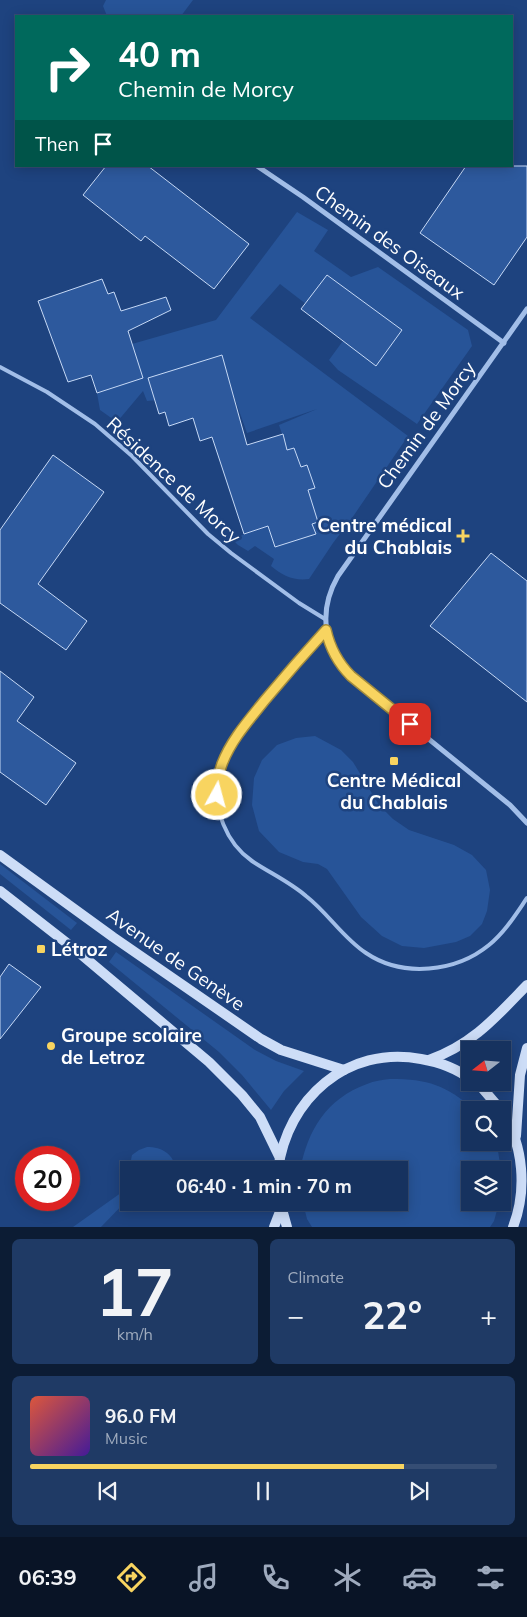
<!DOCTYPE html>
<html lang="en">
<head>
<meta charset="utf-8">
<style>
  :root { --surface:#16325f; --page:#1f3a65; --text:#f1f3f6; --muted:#9eaabd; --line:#354d74; --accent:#f8d460 }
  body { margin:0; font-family:Mulish,sans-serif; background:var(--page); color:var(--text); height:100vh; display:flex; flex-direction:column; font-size:19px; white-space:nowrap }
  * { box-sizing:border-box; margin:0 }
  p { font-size:16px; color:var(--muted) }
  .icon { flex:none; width:28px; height:28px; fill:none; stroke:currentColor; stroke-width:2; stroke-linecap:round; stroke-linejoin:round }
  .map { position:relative; height:1227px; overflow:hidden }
  .side { display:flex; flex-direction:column; gap:12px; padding:12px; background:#0c1c34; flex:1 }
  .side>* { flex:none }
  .banner { position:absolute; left:15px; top:15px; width:498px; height:152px; border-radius:0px; box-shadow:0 2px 12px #0003,0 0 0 1px var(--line); background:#00695c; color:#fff; overflow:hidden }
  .needle { width:32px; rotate:253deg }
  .buttons { position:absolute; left:461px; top:1041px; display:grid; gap:10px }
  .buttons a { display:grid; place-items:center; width:50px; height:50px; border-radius:0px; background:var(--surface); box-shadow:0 2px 12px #0003,0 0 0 1px var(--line); font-size:25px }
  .speed { position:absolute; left:15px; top:1146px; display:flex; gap:10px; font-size:25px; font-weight:700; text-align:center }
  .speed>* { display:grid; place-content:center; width:65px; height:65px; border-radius:50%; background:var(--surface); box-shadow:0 2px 12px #0003,0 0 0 1px var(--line); line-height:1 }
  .speed .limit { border:8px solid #d22; background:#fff; color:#111 }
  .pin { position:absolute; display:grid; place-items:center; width:42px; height:42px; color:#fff; margin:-21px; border-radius:10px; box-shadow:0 2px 8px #0006 }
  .me { position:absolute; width:55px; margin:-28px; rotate:7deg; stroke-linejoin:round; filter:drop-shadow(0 0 4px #0008) }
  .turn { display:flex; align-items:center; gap:18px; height:105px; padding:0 20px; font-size:22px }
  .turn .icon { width:65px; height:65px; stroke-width:2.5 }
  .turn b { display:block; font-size:35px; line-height:42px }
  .then { display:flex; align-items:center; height:48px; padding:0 20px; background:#0003; gap:10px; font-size:19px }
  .big { font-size:38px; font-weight:700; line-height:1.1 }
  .side .card { flex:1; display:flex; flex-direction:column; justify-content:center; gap:8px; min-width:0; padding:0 18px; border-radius:8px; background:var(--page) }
  .side .dial { align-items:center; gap:0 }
  .dial b { font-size:65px; line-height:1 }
  .song { display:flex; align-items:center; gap:15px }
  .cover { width:60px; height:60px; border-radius:8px; background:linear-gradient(135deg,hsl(10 70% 55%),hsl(260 70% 35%)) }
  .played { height:5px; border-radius:2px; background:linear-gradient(90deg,var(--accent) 80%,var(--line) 80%) }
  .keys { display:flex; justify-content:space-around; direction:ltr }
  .heat { display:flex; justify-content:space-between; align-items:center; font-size:28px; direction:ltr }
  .side .tiles { flex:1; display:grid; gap:12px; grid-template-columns:1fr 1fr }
  .card:last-child { grid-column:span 2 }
  .trip { position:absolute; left:120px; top:1161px; width:288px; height:50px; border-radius:0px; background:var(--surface); box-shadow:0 2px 12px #0003,0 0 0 1px var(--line); font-weight:700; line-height:50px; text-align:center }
  .dock { display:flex; height:80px; justify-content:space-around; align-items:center; background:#091426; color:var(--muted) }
  .dock .icon { width:35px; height:35px }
  .dock .current { color:var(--accent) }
  .dock b { font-size:22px; color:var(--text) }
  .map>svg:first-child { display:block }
  .green { fill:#275498 }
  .building { fill:#2d599d; stroke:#c6d9f6 }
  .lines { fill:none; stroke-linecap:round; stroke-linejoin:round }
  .lane { stroke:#a2bee8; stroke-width:4 }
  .street { stroke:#a2bee8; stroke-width:5 }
  .secondary { stroke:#cdddf7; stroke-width:10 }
  .route-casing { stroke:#a18a3e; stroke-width:12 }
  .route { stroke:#f8d460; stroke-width:9 }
  .poi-dot { fill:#f8d460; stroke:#1e437f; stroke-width:2 }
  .labels { text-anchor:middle; stroke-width:5; stroke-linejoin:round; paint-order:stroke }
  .street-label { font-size:19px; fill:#fff; stroke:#1e437f }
  .poi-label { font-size:19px; font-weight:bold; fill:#fff; stroke:#1e437f; text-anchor:start }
</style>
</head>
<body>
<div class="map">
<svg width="527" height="1227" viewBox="0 0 527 1227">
  <rect width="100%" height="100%" fill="#1e437f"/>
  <g class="green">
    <polygon points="106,0 193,0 181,16 107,16 103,6"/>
    <path d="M297 212 328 230 314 251 351 277 378 267 468 330 472 346 417 424 338 370 329 360 345 338 306 304 280 284 250 318 408 436 352 518 333 543 309 579C294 581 283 576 271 566L274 559 255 546 248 551 238 545 233 540 244 534 268 526 275 547 315 534 312 524 318 522 308 490 315 487 301 467 294 470 279 425 317 409 247 433 232 391 224 394 147 401 143 391 117 422 100 410 97 393 138 379 134 368 132 344 216 320Z"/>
    <polygon points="315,736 341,750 353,762 379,805 393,819 409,830 454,845 472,855 486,870 490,890 487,911 482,924 470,936 456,942 424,948 402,946 382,936 361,917 327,869 318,864 303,862 279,852 259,831 252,805 254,778 262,760 277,745 296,738"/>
    <polygon points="0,864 77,923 71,930 0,874"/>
    <polygon points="116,952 255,1050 276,1061 304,1071 284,1091 271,1110 242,1075 219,1052 109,962"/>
    <path d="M390 1079C429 1079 445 1085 475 1110H470V1142L494 1143 498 1151 501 1170H470V1202L499 1203 494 1221 490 1227H312L307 1219 303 1203 399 1202V1170H300C308 1130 326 1099 367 1084 374 1081 382 1080 390 1079Z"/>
    <path d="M147 1147C162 1147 174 1154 176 1170H162L161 1166 156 1170H129L132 1155 139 1150Z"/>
    <polygon points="129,1172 129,1198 101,1227 73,1227 125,1190"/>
  </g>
  <g class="building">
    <polygon points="106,166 148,166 249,244 214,289 145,236 141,241 83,195"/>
    <polygon points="466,166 527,166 527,237 494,285 420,233"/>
    <polygon points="327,275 402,330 376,366 301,309"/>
    <polygon points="102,279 108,294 114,292 121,311 166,297 171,310 128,331 143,378 97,393 91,375 68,382 38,301"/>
    <polygon points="222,355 247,445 283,434 287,450 294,448 301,467 307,465 315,488 308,490 318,522 312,524 316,534 275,547 268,526 244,534 212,437 200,441 193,418 169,426 165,412 159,414 148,378"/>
    <polygon points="53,455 104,492 38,584 87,621 66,650 0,603 0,530"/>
    <polygon points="491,553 527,581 527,702 430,626"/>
    <polygon points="0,671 34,697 17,721 76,763 46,805 0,772"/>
    <polygon points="9,964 41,987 0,1039 0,977"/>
  </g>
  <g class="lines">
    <g class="lane">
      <polyline points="0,367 47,392 95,424 132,456 208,534 231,553 299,603 325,619"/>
      <path d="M326 630C307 651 288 673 269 695 249 720 225 746 218 778 213 809 226 843 252 861 270 873 290 882 306 896 328 913 343 938 366 953 403 978 456 972 489 945 505 932 516 914 527 898"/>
    </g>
    <g class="street">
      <polyline points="257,166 303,197 504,343"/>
      <path d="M527 309 338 576C318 611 323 647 351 676L510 805 527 823"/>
    </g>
    <g class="secondary">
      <polyline points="0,855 113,937 261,1039 281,1050 344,1070"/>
      <polyline points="0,891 77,951 209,1062 242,1095 260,1117 279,1156"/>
      <path d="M429 1060C473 1044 495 1018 527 985"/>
      <polyline points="475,1082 483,1089 501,1110"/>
      <path d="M502 1112C524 1145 527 1191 513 1227"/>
      <polyline points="516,1136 520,1075 527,1048"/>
      <path d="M278 1170C287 1099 347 1045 421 1059 438 1062 456 1068 470 1079"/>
      <polyline points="280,1202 287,1227"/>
      <polyline points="274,1227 281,1209"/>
    </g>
  </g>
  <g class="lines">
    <g class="route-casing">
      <path id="route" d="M217 795C218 784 218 774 222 764 231 740 249 720 265 700 285 676 305 653 326 630 330 648 338 663 351 676L410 724"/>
    </g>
    <use href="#route" class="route"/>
  </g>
  <g class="poi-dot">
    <path d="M460.5 528.5h5v5h5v5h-5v5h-5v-5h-5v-5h5z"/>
    <rect x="389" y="756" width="10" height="10" rx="2.5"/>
    <rect x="36" y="944" width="10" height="10" rx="2.5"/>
    <circle cx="51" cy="1046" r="5"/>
  </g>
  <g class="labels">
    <g class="street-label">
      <text transform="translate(390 242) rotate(36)" y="7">Chemin des Oiseaux</text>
      <text transform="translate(426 425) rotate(-54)" y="7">Chemin de Morcy</text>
      <text transform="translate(174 480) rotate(43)" y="7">Résidence de Morcy</text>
      <text transform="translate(176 959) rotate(35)" y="7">Avenue de Genève</text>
    </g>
    <g class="poi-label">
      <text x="452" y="532" text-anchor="end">Centre médical<tspan x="452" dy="22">du Chablais</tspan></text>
      <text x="394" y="787" text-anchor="middle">Centre Médical<tspan x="394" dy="22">du Chablais</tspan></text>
      <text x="51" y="956">Létroz</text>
      <text x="61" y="1042">Groupe scolaire<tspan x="61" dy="22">de Letroz</tspan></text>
    </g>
  </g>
</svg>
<div class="buttons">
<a><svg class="needle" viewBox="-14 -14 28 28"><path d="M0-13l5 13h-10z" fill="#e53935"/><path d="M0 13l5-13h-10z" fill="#9eaabd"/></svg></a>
<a><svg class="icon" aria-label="search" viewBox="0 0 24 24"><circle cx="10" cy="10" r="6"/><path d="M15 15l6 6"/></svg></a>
<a><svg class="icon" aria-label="layers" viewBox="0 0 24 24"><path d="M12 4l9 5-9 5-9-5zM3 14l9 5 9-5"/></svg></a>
</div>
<div class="speed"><div class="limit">20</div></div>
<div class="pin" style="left:410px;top:724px;background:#d93025"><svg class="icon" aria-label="arrive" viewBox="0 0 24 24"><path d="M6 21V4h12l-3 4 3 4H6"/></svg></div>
<svg class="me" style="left:217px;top:795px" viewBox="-20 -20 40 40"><circle r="17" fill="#f8d460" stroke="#fff" stroke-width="3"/><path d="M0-11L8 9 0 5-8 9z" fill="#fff"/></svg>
<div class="trip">06:40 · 1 min · 70 m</div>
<div class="banner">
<div class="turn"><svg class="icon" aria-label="right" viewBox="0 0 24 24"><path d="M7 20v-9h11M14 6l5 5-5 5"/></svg><div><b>40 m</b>Chemin de Morcy</div></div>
<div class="then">Then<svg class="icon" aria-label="arrive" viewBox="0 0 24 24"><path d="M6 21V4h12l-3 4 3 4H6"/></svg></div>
</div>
</div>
<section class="side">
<div class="tiles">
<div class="card dial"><b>17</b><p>km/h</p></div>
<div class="card"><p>Climate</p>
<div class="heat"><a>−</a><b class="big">22°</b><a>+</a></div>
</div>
<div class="card">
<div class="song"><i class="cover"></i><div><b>96.0 FM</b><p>Music</p></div></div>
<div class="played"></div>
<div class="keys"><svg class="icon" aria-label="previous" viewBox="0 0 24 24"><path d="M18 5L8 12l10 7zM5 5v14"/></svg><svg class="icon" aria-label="pause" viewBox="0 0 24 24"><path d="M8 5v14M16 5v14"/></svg><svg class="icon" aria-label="next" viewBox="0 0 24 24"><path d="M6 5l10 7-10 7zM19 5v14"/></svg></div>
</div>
</div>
</section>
<nav class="dock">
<b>06:39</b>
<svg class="icon current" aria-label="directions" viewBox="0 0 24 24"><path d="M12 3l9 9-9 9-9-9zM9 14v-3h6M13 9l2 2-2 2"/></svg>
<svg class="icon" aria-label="music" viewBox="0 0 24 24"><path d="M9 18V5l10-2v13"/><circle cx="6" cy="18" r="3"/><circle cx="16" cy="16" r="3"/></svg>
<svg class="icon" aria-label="phone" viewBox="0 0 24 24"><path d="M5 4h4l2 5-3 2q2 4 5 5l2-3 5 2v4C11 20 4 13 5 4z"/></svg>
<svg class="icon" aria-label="climate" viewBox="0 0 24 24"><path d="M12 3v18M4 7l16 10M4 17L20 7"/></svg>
<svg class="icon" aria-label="car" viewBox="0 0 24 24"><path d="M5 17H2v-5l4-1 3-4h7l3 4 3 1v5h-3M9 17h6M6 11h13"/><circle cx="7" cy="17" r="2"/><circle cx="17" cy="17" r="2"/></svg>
<svg class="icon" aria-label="filters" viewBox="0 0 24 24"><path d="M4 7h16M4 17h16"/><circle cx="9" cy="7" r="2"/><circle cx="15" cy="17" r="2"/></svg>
</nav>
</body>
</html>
